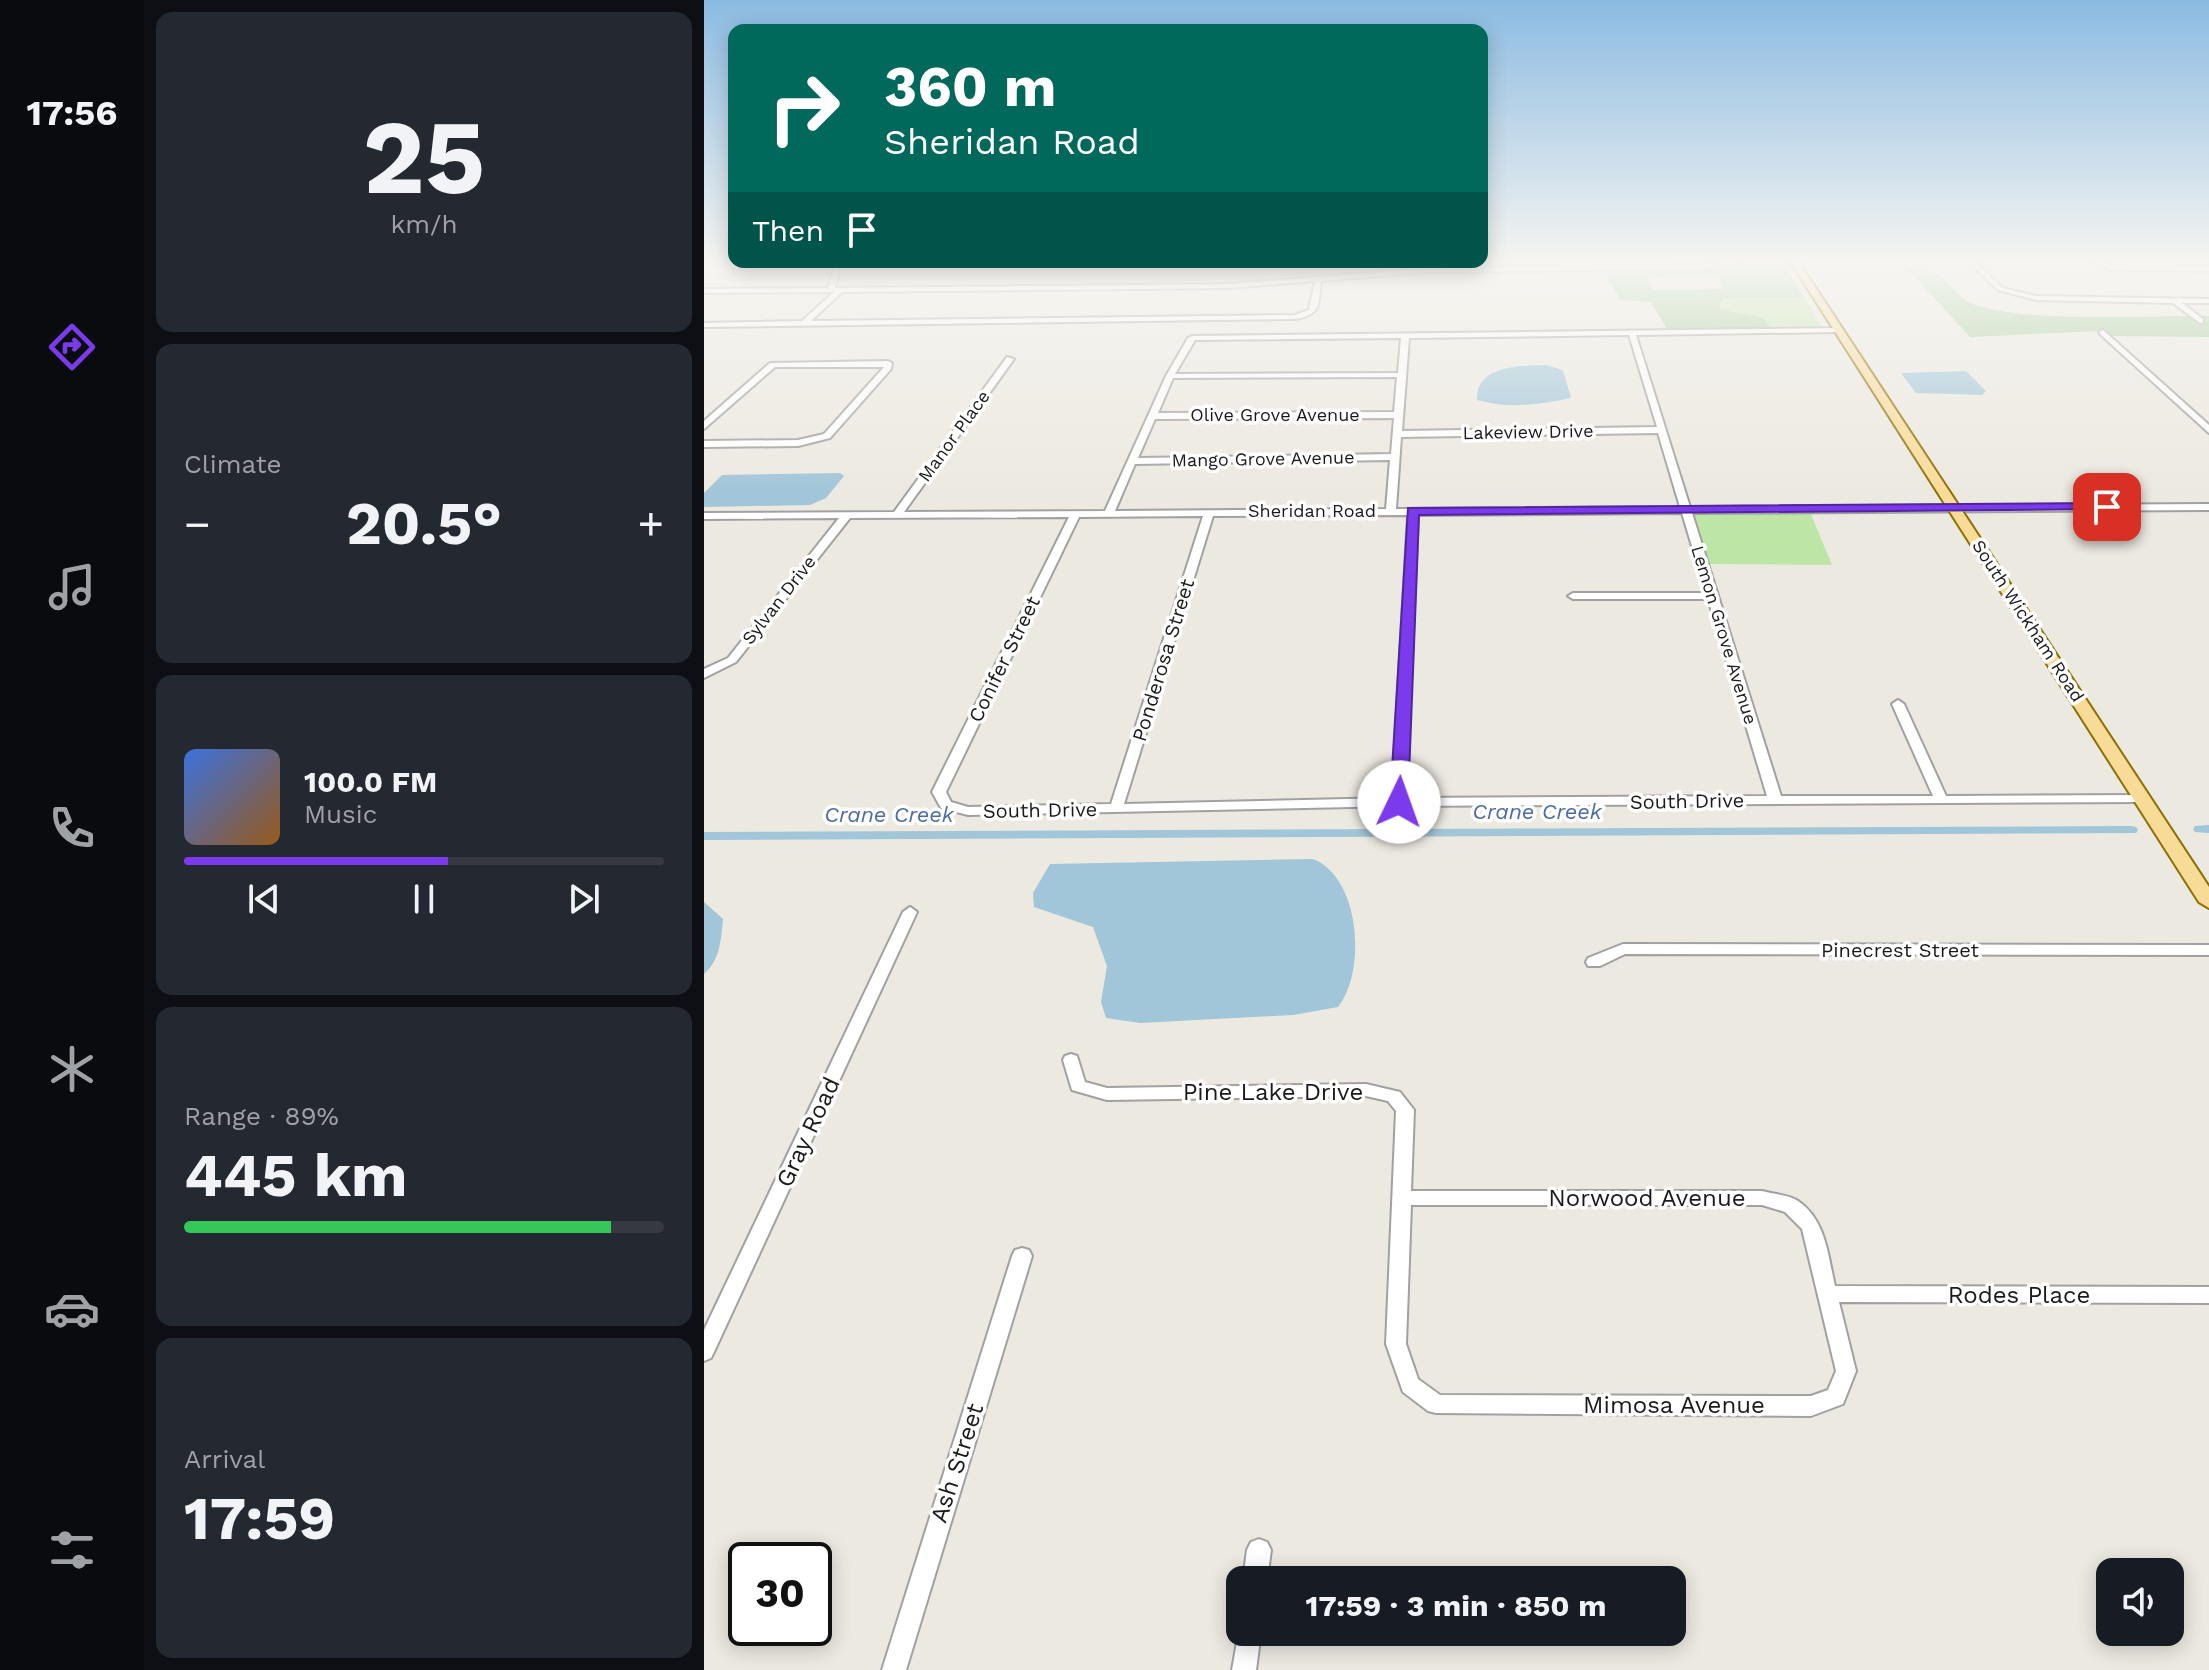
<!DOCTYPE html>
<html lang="en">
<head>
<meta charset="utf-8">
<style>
  :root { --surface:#171b24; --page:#242831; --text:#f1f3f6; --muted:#9ea1a6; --line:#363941; --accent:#7c3aed }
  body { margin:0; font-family:"Work Sans",sans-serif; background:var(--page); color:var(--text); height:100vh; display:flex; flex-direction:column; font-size:30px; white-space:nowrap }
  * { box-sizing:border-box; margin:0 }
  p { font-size:26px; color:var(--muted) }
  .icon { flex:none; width:44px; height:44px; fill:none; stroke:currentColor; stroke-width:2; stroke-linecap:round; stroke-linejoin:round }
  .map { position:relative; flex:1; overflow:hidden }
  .panel { display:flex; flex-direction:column; gap:12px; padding:12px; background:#0d0f14; width:560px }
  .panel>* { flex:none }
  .guide { position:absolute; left:24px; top:24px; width:760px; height:244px; border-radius:16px; box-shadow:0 4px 20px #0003; background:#00695c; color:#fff; overflow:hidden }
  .fabs { position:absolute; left:1392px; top:1558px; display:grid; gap:16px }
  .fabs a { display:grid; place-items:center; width:88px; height:88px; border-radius:16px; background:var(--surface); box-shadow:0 4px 20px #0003; font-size:40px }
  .speed { position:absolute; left:24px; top:1542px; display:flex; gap:16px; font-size:40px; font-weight:700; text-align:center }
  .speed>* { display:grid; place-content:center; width:104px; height:104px; border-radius:50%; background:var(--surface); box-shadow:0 4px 20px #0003; line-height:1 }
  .speed .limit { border:4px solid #111; border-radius:12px; background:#fff; color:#111 }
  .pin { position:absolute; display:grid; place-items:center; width:68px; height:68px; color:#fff; margin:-34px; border-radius:16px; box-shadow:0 4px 12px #0006 }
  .me { position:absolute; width:88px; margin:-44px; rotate:3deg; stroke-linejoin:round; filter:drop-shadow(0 0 6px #0008) }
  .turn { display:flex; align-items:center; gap:28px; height:168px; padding:0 24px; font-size:36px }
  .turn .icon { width:104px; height:104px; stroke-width:2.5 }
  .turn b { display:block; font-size:56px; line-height:68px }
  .then { display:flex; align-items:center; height:76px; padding:0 24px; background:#0003; gap:16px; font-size:30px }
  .big { font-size:60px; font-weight:700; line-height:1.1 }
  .panel .card { flex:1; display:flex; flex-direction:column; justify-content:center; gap:12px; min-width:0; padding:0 28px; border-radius:16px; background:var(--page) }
  .panel .dial { align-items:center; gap:0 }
  .dial b { font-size:104px; line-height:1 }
  .song { display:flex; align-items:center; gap:24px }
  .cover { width:96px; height:96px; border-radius:12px; background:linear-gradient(135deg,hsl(220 70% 55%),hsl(30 70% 35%)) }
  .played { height:8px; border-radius:4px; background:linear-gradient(90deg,var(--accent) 55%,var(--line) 55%) }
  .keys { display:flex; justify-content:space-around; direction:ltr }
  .heat { display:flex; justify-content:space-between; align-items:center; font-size:44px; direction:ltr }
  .charge { height:12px; border-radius:6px; background:linear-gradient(90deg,#34c759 89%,var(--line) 0) }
  .trip { position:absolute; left:522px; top:1566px; width:460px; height:80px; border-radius:16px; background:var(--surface); box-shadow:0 4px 20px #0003; font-weight:700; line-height:80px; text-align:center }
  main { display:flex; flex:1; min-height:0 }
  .menu { display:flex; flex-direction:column; width:144px; justify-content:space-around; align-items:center; background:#090b0e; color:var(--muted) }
  .menu .icon { width:56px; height:56px }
  .menu .current { color:var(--accent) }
  .menu b { font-size:36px; color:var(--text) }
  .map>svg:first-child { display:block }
  .grass { fill:#bde6a6 }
  .forest { fill:#9ecb95; fill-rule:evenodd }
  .water { fill:#a1c5d9 }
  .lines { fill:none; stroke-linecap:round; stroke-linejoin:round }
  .canal { fill:#a1c5d9; fill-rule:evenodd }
  .minor-casing { stroke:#a1a1a1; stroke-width:4 }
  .major-casing { stroke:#8d7004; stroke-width:4 }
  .minor { fill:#fff; fill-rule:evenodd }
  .major { fill:#f9db98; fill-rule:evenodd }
  .route { fill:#7c3aed; stroke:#51269a; stroke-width:2 }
  .labels { text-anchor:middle; stroke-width:7; stroke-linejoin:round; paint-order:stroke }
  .far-street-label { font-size:18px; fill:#1a1a1a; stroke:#fff }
  .street-label { font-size:20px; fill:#1a1a1a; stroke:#fff }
  .water-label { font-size:22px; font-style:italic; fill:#4b6da6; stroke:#fff }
  .near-street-label { font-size:24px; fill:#1a1a1a; stroke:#fff }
</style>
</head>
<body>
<main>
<nav class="menu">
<b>17:56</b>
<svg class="icon current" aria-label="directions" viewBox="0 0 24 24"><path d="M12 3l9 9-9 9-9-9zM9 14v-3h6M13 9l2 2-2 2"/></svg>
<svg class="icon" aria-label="music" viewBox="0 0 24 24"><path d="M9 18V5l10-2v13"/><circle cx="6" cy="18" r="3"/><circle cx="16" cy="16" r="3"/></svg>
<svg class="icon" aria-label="phone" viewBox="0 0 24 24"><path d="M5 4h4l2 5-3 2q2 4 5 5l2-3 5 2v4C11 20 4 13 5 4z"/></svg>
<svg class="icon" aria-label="climate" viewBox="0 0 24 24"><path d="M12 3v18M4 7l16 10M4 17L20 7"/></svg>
<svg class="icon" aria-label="car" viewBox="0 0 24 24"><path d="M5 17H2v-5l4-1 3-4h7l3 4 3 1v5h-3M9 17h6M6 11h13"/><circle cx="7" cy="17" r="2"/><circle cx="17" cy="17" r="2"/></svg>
<svg class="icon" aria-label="filters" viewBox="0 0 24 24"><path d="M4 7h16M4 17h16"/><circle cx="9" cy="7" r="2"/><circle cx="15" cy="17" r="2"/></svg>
</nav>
<section class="panel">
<div class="card dial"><b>25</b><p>km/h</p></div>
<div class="card"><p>Climate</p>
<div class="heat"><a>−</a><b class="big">20.5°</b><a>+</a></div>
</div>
<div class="card">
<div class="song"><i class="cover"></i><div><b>100.0 FM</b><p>Music</p></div></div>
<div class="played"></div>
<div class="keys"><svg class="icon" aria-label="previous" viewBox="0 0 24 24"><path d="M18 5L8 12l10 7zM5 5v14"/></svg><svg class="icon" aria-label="pause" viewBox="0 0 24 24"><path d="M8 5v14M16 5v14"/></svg><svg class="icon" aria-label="next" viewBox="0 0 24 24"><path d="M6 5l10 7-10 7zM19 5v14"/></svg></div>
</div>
<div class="card"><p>Range · 89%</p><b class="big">445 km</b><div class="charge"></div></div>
<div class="card"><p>Arrival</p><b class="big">17:59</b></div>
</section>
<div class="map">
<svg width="1505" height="1670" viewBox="0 0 1505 1670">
  <rect width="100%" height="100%" fill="#ece9e0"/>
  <g class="grass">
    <polygon points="1100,297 1121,331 1069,331 1015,310 1019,298"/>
    <polygon points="1106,512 1128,565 1003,564 987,515"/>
  </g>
  <g class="forest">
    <path d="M1081 268 1100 297 1019 298 1015 309 1060 318 1069 331H964L947 302 916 300 902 274 926 269ZM1014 276 1019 289 948 290 944 277Z"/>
    <path d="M1203 268H1220C1225 273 1230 272 1236 276 1246 283 1252 295 1263 301 1302 323 1437 316 1486 316L1494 323 1500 322 1494 316H1505V337L1407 336 1404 332 1395 331 1266 337Z"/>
  </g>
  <g class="water">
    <path d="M842 365 859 370 867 398C833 405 806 409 773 400 772 365 816 366 842 365Z"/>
    <polygon points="1262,371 1282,391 1278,395 1212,393 1197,373"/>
    <polygon points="136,473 140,476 122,498 106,505 0,507 0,493 18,475"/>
    <path d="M609 859C656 877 663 971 634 1007L589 1015 436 1023 402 1018 397 1002 403 966 389 927 330 907 329 893 346 864Z"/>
    <path d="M0 902 19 919C17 940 16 960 0 974Z"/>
  </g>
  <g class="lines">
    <g class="canal">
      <polygon points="1505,825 1505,833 1491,832 1489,829 1491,826"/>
      <polygon points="1427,826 1432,827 1434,830 1432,833 0,840 0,832"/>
    </g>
    <g class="minor-casing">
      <g id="minor">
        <path d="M1027 261H1039L1001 269 724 272 617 281C614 304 618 315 591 319L0 327V323L98 321 130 292 0 293V289L124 288 132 262H138L131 288 525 284 724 268 1001 265ZM611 281 605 310 591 315 107 321 138 292 525 288Z"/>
        <polygon points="1264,261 1270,261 1298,288 1332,296 1505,299 1505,303 1478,303 1499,319 1499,323 1496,323 1469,303 1332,300 1294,290"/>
        <polygon points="1386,261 1394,261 1408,266 1505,267 1505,271 1407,270"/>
        <path d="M1138 328 1139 330 1135 332 932 335 986 507 1505 504V510L988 513 1077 796H1229L1188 704 1194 700 1200 704 1242 796 1438 795 1443 796 1445 799 1443 802 695 806 264 815 237 808 228 792 365 517 146 518 32 662 0 678V669L24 658 135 518 0 519V513L190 512 303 357 310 359 200 512 401 511 462 376 484 338 488 336ZM925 335 953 427 698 431 705 338ZM697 338 694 373 471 374 491 340ZM693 377 690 412 454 413 469 378ZM690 418 687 454 434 458 451 419ZM954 433 976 507 692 509 697 437ZM686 460 682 509 411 511 431 464ZM978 513 1002 593H869L864 596 869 599H1004L1063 796 702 798 714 515ZM704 515 688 798 420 804 509 516ZM499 516 407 804 264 807 247 802 242 792 375 517Z"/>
        <polygon points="1399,330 1505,425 1505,433 1396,334 1395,332"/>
        <polygon points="184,361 188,363 187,369 126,438 94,446 0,447 0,441 94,440 120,434 180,367 71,367 0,429 0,421 66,363"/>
        <polygon points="206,907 213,912 10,1352 7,1358 0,1361 0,1330 199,912"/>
        <polygon points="919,944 1505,945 1505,955 921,954 896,966 884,966 882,962 884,958"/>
        <path d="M367 1054 373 1056 381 1082 403 1088 662 1084 696 1092 710 1110 707 1191H1058C1069 1194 1085 1195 1094 1201 1122 1220 1124 1256 1131 1286L1505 1287V1303L1135 1302 1152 1371 1139 1404 1107 1416 732 1413 724 1411 699 1392 682 1344 692 1111 684 1101 662 1096 403 1100 368 1090 359 1060 361 1056ZM707 1205H1058L1081 1212 1098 1229 1132 1371 1124 1390 1107 1396 736 1395 714 1379 702 1344Z"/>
        <polygon points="318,1248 325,1250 328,1256 202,1670 178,1670 308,1256 311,1250"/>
        <polygon points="555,1539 563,1542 567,1550 563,1580 539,1580 543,1550 547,1542"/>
        <polygon points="536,1625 536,1632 557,1632 552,1670 528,1670"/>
      </g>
    </g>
    <g class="major-casing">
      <polygon id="major" points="1086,261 1094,261 1505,887 1505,908 1495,902"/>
    </g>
    <use href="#minor" class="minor"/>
    <use href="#major" class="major"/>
  </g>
  <linearGradient id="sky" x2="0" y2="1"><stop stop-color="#8bbbe2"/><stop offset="0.53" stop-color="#f6f5f1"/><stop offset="1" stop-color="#f6f5f1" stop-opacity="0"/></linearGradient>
  <rect width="1505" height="494" fill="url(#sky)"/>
  <polygon class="route" points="1403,503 1407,504 1407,509 715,515 704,802 695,807 686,802 704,508"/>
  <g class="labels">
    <g class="far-street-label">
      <text x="571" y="421">Olive Grove Avenue</text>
      <text transform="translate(824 432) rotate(-1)" y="6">Lakeview Drive</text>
      <text transform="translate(250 436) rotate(-54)" y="6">Manor Place</text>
      <text transform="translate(559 459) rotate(-1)" y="6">Mango Grove Avenue</text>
      <text x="608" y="517">Sheridan Road</text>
      <text transform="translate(75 600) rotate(-52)" y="6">Sylvan Drive</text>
      <text transform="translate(1324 621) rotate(57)" y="6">South Wickham Road</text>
      <text transform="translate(1020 635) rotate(73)" y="6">Lemon Grove Avenue</text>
    </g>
    <g class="street-label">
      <text transform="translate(300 659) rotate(-64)" y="7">Conifer Street</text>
      <text transform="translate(459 660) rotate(-73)" y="7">Ponderosa Street</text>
      <text transform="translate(983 801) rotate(-1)" y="7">South Drive</text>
      <text transform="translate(336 810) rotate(-1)" y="7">South Drive</text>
      <text x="1196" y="957">Pinecrest Street</text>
    </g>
    <g class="water-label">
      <text x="833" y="819">Crane Creek</text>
      <text x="185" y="822">Crane Creek</text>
    </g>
    <g class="near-street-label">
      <text x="569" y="1100">Pine Lake Drive</text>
      <text transform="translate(104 1132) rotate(-65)" y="8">Gray Road</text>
      <text x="943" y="1206">Norwood Avenue</text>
      <text x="1315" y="1303">Rodes Place</text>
      <text x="970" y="1413">Mimosa Avenue</text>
      <text transform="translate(253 1463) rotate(-72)" y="8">Ash Street</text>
    </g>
  </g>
</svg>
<div class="fabs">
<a><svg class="icon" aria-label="sound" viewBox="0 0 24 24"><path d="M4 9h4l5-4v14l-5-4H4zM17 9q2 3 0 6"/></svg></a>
</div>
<div class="speed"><div class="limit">30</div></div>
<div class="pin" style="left:1403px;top:507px;background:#d93025"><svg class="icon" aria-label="arrive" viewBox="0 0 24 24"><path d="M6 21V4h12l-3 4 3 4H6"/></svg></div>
<svg class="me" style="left:695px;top:802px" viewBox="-20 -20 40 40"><circle r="19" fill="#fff"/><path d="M0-13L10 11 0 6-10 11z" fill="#7c3aed"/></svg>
<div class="trip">17:59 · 3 min · 850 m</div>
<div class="guide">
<div class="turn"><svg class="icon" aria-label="right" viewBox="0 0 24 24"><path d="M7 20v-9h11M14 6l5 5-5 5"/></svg><div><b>360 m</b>Sheridan Road</div></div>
<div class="then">Then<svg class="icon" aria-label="arrive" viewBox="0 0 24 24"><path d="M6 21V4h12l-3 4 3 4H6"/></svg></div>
</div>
</div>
</main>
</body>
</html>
